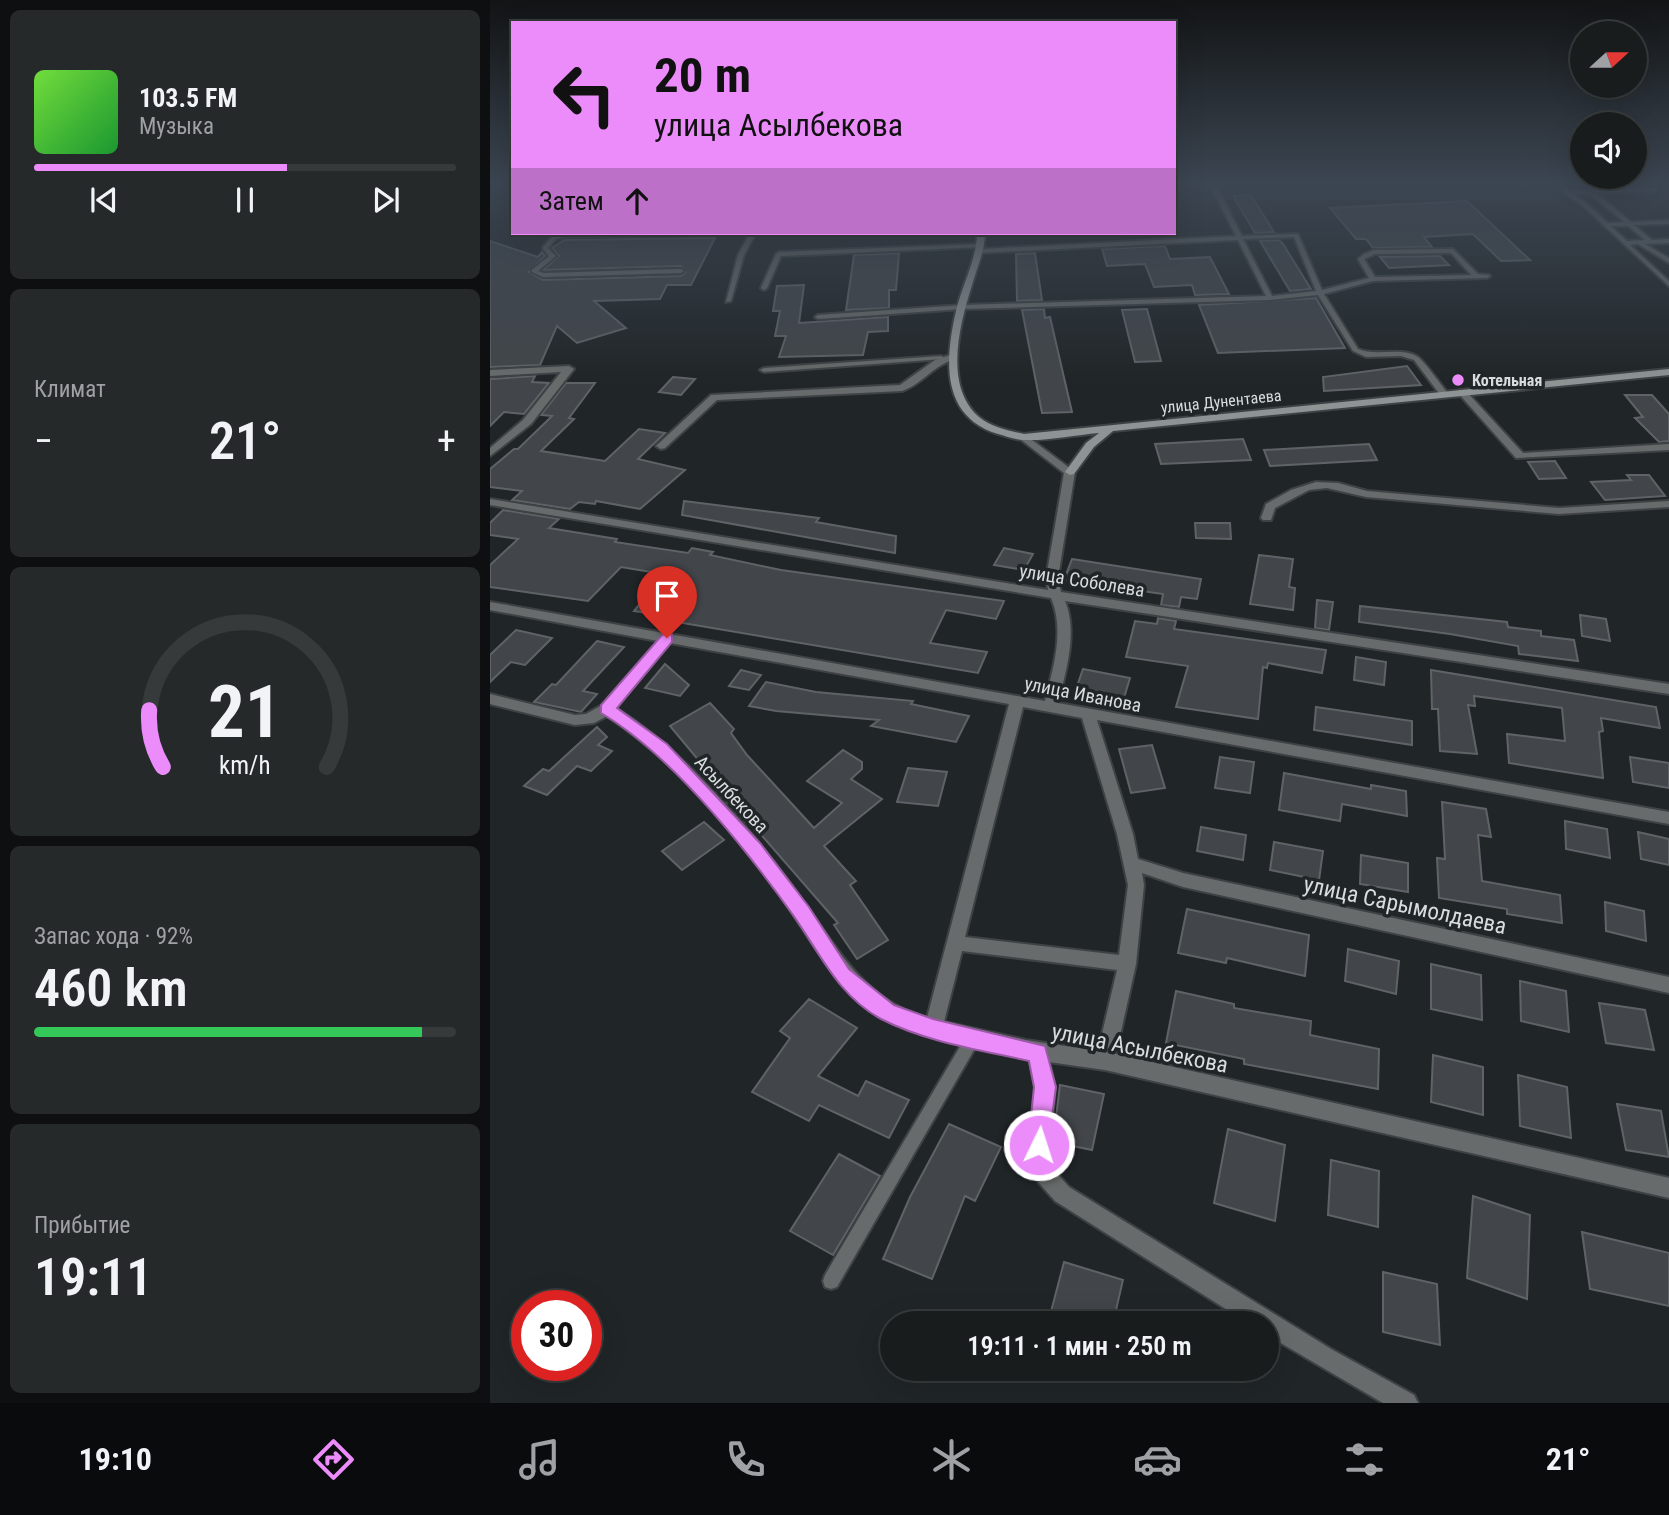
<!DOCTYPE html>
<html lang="ru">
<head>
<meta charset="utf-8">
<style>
  :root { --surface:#181c1d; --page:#25292a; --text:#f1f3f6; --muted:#9fa1a4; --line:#363a3b; --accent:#ec8cfb }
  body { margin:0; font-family:"Roboto Condensed",sans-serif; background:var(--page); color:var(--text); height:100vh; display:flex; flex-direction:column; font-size:26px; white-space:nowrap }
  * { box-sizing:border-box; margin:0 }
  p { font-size:23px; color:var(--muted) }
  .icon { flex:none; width:38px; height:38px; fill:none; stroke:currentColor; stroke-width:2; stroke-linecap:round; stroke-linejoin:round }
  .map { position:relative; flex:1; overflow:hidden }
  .panel { display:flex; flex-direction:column; gap:10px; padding:10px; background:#0d0f10; width:490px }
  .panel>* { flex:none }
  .banner { position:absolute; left:21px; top:21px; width:665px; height:214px; border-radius:0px; box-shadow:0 7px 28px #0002,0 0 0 2px var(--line); background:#ec8cfb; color:#111; overflow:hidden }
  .needle { width:46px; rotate:69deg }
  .fabs { position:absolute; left:1080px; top:21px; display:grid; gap:14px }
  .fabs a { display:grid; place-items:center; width:77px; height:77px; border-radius:50%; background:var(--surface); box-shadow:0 7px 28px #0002,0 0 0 2px var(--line); font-size:35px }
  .speed { position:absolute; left:21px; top:1290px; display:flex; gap:14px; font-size:35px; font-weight:700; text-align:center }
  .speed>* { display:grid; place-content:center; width:91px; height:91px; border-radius:50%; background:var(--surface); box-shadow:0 7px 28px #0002,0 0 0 2px var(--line); line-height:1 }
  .speed .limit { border:10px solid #d22; background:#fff; color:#111 }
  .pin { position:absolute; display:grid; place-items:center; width:60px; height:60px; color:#fff; margin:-72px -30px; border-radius:50% 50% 50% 0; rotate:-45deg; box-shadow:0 0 7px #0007 }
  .pin .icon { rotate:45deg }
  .me { position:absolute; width:77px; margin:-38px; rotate:4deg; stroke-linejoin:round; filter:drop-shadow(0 0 5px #0008) }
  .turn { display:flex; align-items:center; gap:24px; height:147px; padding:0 28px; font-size:32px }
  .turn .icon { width:91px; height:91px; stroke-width:2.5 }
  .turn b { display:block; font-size:49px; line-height:60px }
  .then { display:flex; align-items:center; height:66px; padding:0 28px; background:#0003; gap:14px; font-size:26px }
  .big { font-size:52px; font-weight:600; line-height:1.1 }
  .panel .widget { flex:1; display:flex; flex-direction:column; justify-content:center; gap:10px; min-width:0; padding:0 24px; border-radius:10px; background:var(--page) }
  .panel .dial { align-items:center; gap:0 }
  .dial svg { height:182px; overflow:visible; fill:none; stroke:var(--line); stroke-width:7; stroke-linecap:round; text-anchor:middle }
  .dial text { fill:var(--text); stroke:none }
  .song { display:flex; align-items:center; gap:21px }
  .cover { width:84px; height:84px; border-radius:10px; background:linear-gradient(135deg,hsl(100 70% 55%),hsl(130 70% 35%)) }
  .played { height:7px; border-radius:4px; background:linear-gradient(90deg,var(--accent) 60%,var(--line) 60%) }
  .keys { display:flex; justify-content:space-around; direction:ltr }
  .heat { display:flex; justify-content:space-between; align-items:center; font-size:38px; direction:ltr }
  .charge { height:10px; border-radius:5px; background:linear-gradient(90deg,#34c759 92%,var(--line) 0) }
  .trip { position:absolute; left:390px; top:1311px; width:399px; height:70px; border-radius:35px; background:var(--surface); box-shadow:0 7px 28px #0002,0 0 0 2px var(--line); font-weight:600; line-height:70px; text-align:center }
  .tabs { display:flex; height:112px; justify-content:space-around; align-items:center; background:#0a0b0c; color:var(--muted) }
  .tabs .icon { width:49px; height:49px }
  .tabs .current { color:var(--accent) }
  .tabs b { font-size:32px; color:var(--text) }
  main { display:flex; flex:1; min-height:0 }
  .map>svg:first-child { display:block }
  .building { fill:#42464a; stroke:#5f6368; stroke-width:2 }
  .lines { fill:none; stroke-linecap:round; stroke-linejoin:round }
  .lane-casing { stroke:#3e4244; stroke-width:4 }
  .street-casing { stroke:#3e4244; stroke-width:4 }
  .secondary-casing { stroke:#3e4244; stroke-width:4 }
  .lane { fill:#686b6b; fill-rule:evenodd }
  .street { fill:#686b6b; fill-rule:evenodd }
  .secondary { fill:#8e9394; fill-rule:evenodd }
  .route { fill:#ec8cfb; stroke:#995ba3; stroke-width:2 }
  .poi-dot { fill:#ec8cfb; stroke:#202527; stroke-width:2.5 }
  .labels { text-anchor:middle; stroke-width:7; stroke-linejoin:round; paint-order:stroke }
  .far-poi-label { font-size:16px; font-weight:bold; fill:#d9dcde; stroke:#202527; text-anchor:start }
  .far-street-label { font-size:16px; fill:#d9dcde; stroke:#202527 }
  .street-label { font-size:19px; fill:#d9dcde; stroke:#202527 }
  .near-street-label { font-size:23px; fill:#d9dcde; stroke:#202527 }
</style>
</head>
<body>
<main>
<section class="panel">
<div class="widget">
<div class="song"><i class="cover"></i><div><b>103.5 FM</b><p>Музыка</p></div></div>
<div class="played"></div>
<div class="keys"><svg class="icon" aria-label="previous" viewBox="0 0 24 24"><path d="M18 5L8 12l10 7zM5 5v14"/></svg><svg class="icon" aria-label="pause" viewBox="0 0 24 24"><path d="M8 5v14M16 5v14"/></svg><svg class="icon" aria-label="next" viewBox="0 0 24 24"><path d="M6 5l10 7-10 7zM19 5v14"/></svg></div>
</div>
<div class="widget"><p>Климат</p>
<div class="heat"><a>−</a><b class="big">21°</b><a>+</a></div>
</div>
<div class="widget dial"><svg viewBox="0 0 100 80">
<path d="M14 69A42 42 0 1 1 86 69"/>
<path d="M14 69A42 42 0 0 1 8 44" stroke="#ec8cfb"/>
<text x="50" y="56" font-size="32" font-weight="700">21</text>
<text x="50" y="72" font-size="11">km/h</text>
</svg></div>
<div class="widget"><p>Запас хода · 92%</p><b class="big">460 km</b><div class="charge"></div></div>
<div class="widget"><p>Прибытие</p><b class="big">19:11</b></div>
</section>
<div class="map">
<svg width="1179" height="1403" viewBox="0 0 1179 1403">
  <rect width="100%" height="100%" fill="#202527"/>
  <g class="building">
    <polygon points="761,195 784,232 765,233 743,196"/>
    <polygon points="977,201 1040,260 1011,261 983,234 934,237 942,247 883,248 876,239 866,239 840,208"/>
    <polygon points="225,238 201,285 177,285 170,299 104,301 136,328 87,343 67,326 50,365 0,367 0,241 48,257 52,252 55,256 39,272 53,280 191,276 196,272 191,266 53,270 69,256 62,248 74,240"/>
    <polygon points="789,240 793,244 821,289 800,291 770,241"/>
    <polygon points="675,246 680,259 720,257 739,294 705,295 702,285 664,287 655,264 617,266 612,249"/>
    <polygon points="409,253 406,290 399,290 399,308 356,310 364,255"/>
    <polygon points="545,253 552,300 527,301 526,254"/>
    <polygon points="950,256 959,265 899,268 890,257"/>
    <polygon points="314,285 309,323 398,317 398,331 378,332 373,355 289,357 296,336 285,336 290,311 283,311 287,286"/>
    <polygon points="826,298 855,348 728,353 709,305"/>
    <polygon points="554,309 555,318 560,317 582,412 552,413 532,310"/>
    <polygon points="657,309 671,361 645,362 632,310"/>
    <polygon points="917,366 931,385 834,391 833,377"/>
    <polygon points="45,376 42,382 59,383 34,414 14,412 0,426 0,379"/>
    <polygon points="183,377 205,379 191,395 169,392"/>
    <polygon points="76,383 105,383 79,418 84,419 51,451 115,461 149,429 175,433 148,459 195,470 150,509 106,501 105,504 89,502 80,509 22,500 32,491 0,487 0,469 24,449 28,449 62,416 51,415"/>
    <polygon points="1135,395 1162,395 1179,414 1179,441 1169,442 1145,418 1153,417"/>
    <polygon points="753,439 761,460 671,464 665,444"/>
    <polygon points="879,444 887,460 780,466 774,450"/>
    <polygon points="1065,461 1076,478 1049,479 1038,462"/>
    <polygon points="1137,475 1159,475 1175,496 1115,500 1101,482 1141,480"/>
    <polygon points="194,501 329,518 326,522 406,536 405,553 192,515"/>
    <polygon points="13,510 69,519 59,528 127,539 125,542 198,553 202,548 223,552 220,555 291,570 514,601 506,619 456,610 440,643 497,652 488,673 175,620 177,616 144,611 173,574 131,567 98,601 0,587 0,565 28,539 0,535 0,523"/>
    <polygon points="705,523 740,523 741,539 706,538"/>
    <polygon points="514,548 543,554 534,570 504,565"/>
    <polygon points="769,555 803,559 799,587 805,588 803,610 760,604"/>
    <polygon points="582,559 711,579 707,599 691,597 689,607 671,605 673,594 574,580"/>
    <polygon points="827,600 843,602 839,630 825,628"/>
    <polygon points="870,606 1017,622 1018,627 1051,631 1051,636 1084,640 1088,661 1029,654 1028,646 960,634 869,622"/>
    <polygon points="1090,615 1116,619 1120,641 1092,636"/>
    <polygon points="668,618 686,621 684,629 836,650 832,673 778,663 777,668 773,667 768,719 686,707 698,666 636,657 645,621 667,624"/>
    <polygon points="26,630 62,638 35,665 21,662 0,682 0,655"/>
    <polygon points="107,641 134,647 93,691 107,694 91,712 44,702 62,684 66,685"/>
    <polygon points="866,657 896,662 894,685 864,680"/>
    <polygon points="175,664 199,685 190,696 155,688"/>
    <polygon points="593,669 640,678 633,701 585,692"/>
    <polygon points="251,670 271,675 259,690 239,686"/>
    <polygon points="941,670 1166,707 1170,728 1111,718 1113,731 1109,732 1113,778 1019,763 1017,734 1075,741 1072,708 984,696 985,706 978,705 987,754 950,751 948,709 942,709"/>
    <polygon points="276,682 326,692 423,701 421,704 479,716 466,742 381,726 389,720 286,711 259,706"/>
    <polygon points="220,703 244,729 241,733 257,755 324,828 352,803 317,781 353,750 372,762 372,769 361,779 392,799 334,846 366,881 360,885 398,940 367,959 344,925 348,923 260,822 257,824 230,795 235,792 180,726"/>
    <polygon points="826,707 922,721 922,745 824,730"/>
    <polygon points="107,727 117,737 108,745 122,751 101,771 87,766 57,795 34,786 53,769 59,771"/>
    <polygon points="662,745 675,788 641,793 629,749"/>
    <polygon points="730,757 764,762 760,793 725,788"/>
    <polygon points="1140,757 1179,763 1179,788 1143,782"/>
    <polygon points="418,768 457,772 448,806 407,802"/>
    <polygon points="794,773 881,789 881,785 916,791 917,816 852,804 850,821 789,810"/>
    <polygon points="952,802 996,809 1001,837 988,835 992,881 1070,895 1072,923 1017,914 1017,909 949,898 947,858 955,859"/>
    <polygon points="1075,821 1117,829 1120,858 1076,849"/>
    <polygon points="214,822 234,840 192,870 172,851"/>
    <polygon points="711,827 756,835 753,860 707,851"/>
    <polygon points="1148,832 1179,839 1179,865 1151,859"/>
    <polygon points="784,842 833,851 829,880 780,870"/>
    <polygon points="871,855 918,863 918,892 870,884"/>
    <polygon points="1115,902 1154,911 1156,941 1116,931"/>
    <polygon points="697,909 819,935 815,976 737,958 736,963 688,953"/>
    <polygon points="858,949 909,961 906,994 855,981"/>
    <polygon points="941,964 991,975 992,1020 941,1009"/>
    <polygon points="1030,981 1076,991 1079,1032 1031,1021"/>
    <polygon points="686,991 744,1004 744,1008 821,1021 820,1035 889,1049 888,1089 754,1064 754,1059 676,1043"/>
    <polygon points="319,999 367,1028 328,1076 368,1096 376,1081 419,1100 399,1138 329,1105 319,1121 262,1092 300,1038 290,1031"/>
    <polygon points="1109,1003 1155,1010 1164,1050 1116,1043"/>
    <polygon points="943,1055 993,1067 993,1115 941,1102"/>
    <polygon points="1028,1075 1077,1087 1081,1138 1030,1126"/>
    <polygon points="570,1085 614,1094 602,1150 563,1142"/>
    <polygon points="1127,1104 1171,1111 1179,1157 1136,1150"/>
    <polygon points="459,1124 511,1147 485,1201 475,1196 442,1279 393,1259 420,1197"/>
    <polygon points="738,1129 795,1145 785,1221 724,1203"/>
    <polygon points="349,1154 390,1176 343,1255 300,1231"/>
    <polygon points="841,1160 889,1171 888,1227 838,1215"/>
    <polygon points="983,1196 1040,1215 1037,1299 977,1278"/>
    <polygon points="1092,1232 1179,1253 1179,1306 1100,1289"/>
    <polygon points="574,1262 633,1280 623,1323 558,1323"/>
    <polygon points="893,1272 947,1284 950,1345 893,1332"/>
  </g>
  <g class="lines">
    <g class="lane-casing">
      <g id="lane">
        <path d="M720 185H726L752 236 808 234 832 290 879 278 868 259 874 254 884 250 963 249 988 274 999 275 1000 276 997 278 883 281 834 294 868 349C887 357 911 346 928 357 936 363 950 384 957 392V396H951L924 360 911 356 876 357 863 351 828 295 780 300 473 309 328 319 325 317 328 315 473 305 776 296 748 240 490 253 487 251 490 249 746 236ZM804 237 826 291 782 296 753 239ZM961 253 981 275 885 277 874 259 885 254Z"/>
        <path d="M1063 185H1070L1079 191 1168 188 1166 191 1106 193 1141 222 1179 220V224L1144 225 1162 240 1179 239V243L1155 244 1179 258V263L1148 244 1140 245 1179 281V286L1092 205ZM1083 194H1100L1134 222 1118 223 1096 203ZM1121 226H1138L1155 240 1137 241Z"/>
        <polygon points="74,233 197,233 194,235 74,237 66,239 58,248 66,256 48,271 54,273 191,269 194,271 191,273 53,277 42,272 42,270 59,256 53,249 53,247 62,237"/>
        <polygon points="260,233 266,233 254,255 241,301 236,302 248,255"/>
        <polygon points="491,244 494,246 493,247 291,256 277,288 274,290 271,288 286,254 289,252"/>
        <polygon points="451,356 453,357 453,359 274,372 270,370 274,368"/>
        <polygon points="483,1031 488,1033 490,1038 488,1043 347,1287 341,1289 335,1287 333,1281 335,1275 478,1033"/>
      </g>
    </g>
    <g class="street-casing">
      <g id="street">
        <path d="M463 354 466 355V359C444 364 433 384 412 391L227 400 175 448 171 449 166 446 221 395 410 385 445 360Z"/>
        <polygon points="79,366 84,369 41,424 0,456 0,448 33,420 71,372 0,376 0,370"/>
        <polygon points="969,390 975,390 1033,453 1179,444 1179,450 1026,458 969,394"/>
        <path d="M534 434 585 472 568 578 571 592 1179 684V694L575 601C588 632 576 671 568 703L1179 812V824L607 720 643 834 648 859 693 873 1179 977V993L693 887 652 873 654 885 646 964 626 1054 1179 1178V1198L615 1070 559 1062 565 1087 558 1163 579 1187 841 1349 924 1395 928 1403H893L777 1335V1323H758L565 1201 541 1174 538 1167 545 1087 539 1058C513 1053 487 1047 461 1040 438 1035 413 1030 391 1017 343 988 319 934 287 891 239 825 185 761 117 716L104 723 85 725 0 704V694L85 715 96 714 112 705 168 641 0 610V602L555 701C563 668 575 631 561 598L0 505V499L558 590 556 578 574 473 530 439V435ZM180 643 519 704 437 1018C382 1003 355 961 324 917 309 895 293 873 276 852 232 798 185 746 126 708ZM533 707 592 718 627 834 638 885 629 955 475 937ZM472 951 627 970 608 1051 536 1040 454 1022Z"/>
        <polygon points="826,482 848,483 877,491 1069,508 1179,501 1179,507 1069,514 876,497 837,488 819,490 785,508 781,520 773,520 771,518 776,504 801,490"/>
      </g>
    </g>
    <g class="secondary-casing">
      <path id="secondary" d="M487 233H495C495 251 487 267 482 285 470 323 453 386 489 417 501 427 519 431 534 434L1179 369V375L623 431 604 447 584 474 580 475 575 472 596 443 609 433C585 435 558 441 534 440 525 440 516 436 508 434 450 416 455 359 466 311 472 285 487 259 487 233Z"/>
    </g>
    <use href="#lane" class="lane"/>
    <use href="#street" class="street"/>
    <use href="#secondary" class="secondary"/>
  </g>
  <linearGradient id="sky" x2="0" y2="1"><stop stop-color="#121415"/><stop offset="0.48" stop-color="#3c4652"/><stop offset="1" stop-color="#3c4652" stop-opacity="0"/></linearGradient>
  <rect width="1179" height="382" fill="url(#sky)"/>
  <path class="route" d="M177 633 182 635V642L127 708 177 744 270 843 319 907 359 969 404 1005 443 1019 555 1046 566 1087 557 1153 549 1157 541 1153 538 1145 544 1087 539 1061C490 1050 436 1042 391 1019 348 996 330 953 303 915 255 848 182 755 111 713V705L172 635Z"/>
  <circle class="poi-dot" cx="968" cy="380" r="7"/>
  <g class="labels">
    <g class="far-poi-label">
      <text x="982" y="386">Котельная</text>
    </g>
    <g class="far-street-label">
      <text transform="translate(731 401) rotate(-6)" y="6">улица Дунентаева</text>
    </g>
    <g class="street-label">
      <text transform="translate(592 580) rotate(9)" y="7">улица Соболева</text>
      <text transform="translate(593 694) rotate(11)" y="7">улица Иванова</text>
      <text transform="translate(242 794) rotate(47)" y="7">Асылбекова</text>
    </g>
    <g class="near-street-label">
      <text transform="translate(915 905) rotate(12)" y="8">улица Сарымолдаева</text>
      <text transform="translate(650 1048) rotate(11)" y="8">улица Асылбекова</text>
    </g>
  </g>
</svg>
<div class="fabs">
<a><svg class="needle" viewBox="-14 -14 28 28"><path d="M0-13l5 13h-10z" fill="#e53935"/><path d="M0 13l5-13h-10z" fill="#9fa1a4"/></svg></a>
<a><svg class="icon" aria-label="sound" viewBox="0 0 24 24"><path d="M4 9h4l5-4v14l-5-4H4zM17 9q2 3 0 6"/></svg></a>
</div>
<div class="speed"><div class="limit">30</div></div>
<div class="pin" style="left:177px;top:638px;background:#d93025"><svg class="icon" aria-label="arrive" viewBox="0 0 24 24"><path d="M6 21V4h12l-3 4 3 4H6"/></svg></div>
<svg class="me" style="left:549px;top:1145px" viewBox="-20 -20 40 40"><circle r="17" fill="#ec8cfb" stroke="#fff" stroke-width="3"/><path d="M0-11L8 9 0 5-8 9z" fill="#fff"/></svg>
<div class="trip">19:11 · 1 мин · 250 m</div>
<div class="banner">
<div class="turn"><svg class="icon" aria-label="left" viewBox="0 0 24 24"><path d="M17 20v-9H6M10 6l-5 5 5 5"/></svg><div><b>20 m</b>улица Асылбекова</div></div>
<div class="then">Затем<svg class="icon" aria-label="ahead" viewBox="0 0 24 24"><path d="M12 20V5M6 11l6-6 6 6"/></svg></div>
</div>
</div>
</main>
<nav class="tabs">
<b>19:10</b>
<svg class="icon current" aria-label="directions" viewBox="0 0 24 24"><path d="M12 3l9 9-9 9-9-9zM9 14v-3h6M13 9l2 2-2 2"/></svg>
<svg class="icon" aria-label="music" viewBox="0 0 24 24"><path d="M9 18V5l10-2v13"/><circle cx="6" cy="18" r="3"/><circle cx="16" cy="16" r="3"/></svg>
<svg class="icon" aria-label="phone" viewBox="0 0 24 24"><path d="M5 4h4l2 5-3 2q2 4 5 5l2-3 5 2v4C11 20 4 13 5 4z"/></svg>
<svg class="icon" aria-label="climate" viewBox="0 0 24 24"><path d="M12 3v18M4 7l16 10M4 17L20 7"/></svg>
<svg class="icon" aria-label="car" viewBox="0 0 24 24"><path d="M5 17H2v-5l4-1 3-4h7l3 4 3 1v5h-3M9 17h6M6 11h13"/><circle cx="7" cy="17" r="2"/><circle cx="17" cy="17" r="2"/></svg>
<svg class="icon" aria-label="filters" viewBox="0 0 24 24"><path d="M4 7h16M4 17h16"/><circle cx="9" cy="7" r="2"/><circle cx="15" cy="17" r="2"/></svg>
<b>21°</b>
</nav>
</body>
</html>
